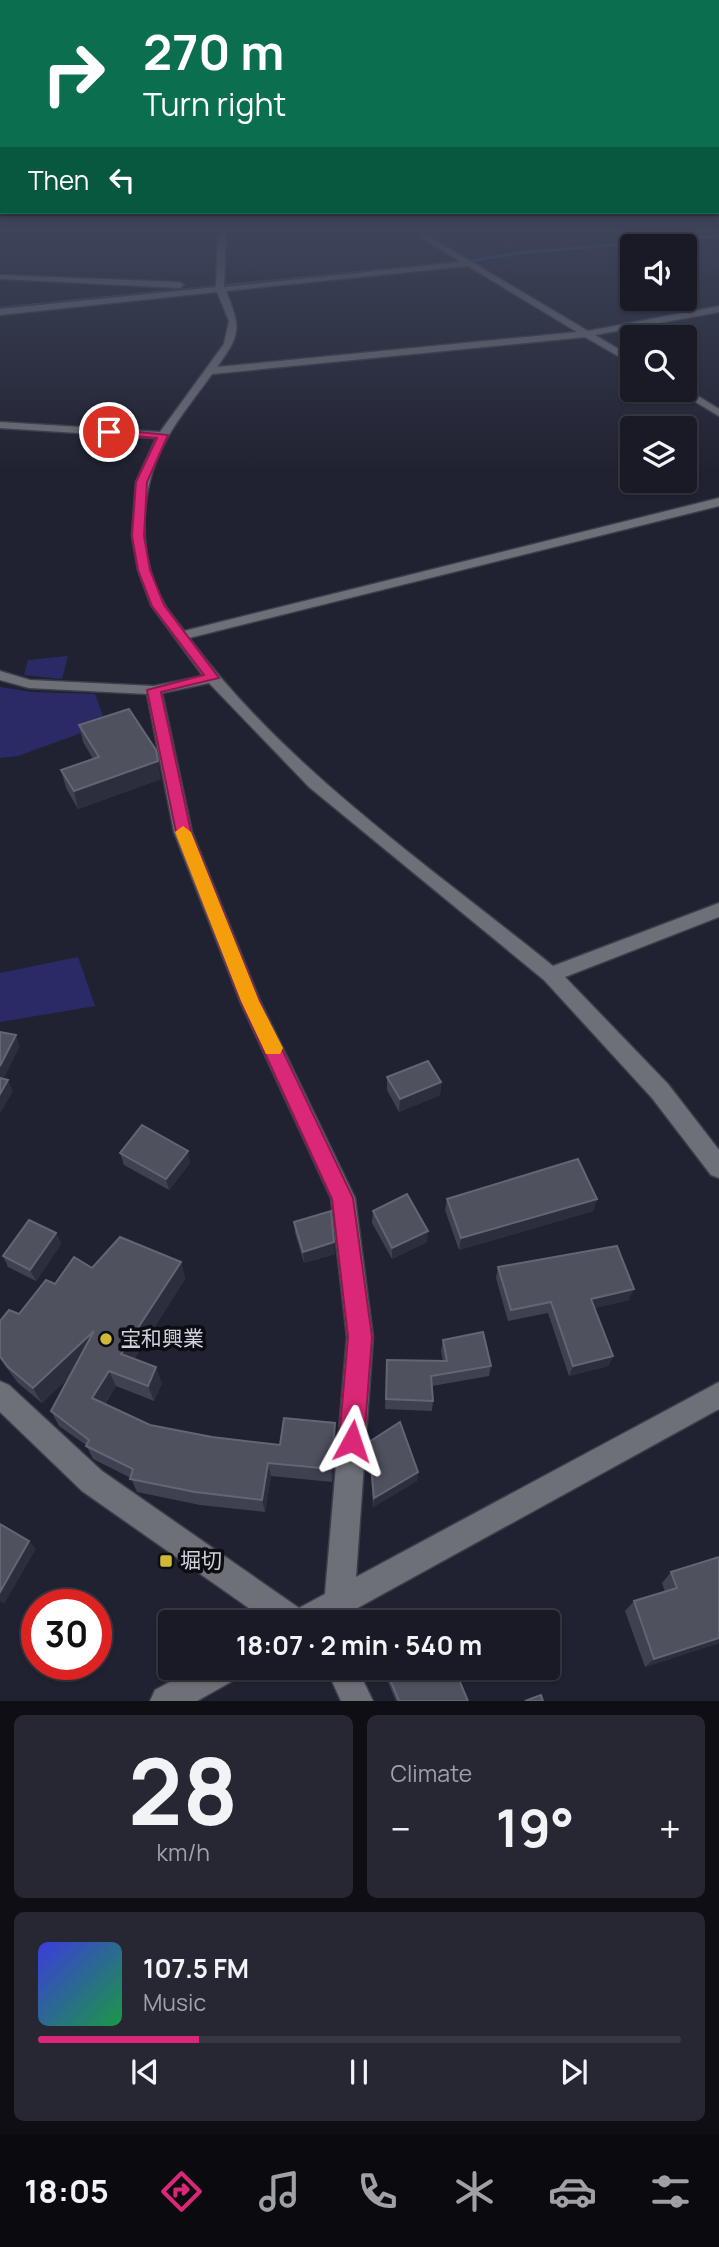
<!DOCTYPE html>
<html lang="en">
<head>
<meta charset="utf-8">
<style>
  :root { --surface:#191a25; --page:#262732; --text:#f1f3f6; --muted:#9fa1a7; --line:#373842; --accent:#db2777 }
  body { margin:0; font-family:Manrope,"Noto Sans JP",sans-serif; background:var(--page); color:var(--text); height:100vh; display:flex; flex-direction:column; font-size:26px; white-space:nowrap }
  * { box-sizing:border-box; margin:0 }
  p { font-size:23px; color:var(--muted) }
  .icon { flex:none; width:38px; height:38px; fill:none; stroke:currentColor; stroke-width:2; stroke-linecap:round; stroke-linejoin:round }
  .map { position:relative; height:1701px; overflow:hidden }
  .side { display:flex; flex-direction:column; gap:14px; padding:14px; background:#0e0e14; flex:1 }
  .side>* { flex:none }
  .guide { position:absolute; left:0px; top:0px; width:719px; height:214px; box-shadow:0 2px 5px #0004,0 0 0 2px var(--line); background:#0b6e4f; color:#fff; overflow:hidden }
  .fabs { position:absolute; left:620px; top:234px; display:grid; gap:14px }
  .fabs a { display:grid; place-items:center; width:77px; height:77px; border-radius:7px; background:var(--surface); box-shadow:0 2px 5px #0004,0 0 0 2px var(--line); font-size:35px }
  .speed { position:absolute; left:21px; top:1589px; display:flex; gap:14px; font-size:35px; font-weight:700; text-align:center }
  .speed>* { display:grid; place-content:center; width:91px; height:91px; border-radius:50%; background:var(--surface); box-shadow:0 2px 5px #0004,0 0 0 2px var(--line); line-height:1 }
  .speed .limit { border:10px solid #d22; background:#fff; color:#111 }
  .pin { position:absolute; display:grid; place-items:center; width:60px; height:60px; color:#fff; margin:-30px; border:4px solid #fff; border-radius:50%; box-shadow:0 2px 7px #0007 }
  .me { position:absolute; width:77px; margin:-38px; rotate:5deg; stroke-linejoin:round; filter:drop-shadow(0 0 5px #0008) }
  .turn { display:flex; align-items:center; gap:24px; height:147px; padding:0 28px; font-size:32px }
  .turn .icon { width:91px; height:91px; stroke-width:2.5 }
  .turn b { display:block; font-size:49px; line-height:60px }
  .then { display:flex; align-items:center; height:66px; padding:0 28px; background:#0003; gap:14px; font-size:26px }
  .big { font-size:52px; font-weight:700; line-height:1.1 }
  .side .widget { flex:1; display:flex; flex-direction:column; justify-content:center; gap:10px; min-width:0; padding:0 24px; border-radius:10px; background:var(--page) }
  .side .dial { align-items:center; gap:0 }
  .dial b { font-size:91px; line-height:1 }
  .song { display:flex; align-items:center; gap:21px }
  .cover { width:84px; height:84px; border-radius:10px; background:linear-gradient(135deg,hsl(240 70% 55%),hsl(140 70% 35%)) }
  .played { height:7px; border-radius:4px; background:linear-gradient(90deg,var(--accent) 25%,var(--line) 25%) }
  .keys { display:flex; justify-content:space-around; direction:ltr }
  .heat { display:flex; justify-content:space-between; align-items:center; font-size:38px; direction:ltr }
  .side .tiles { flex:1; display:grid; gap:14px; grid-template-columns:1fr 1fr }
  .widget:last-child { grid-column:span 2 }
  .trip { position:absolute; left:158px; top:1610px; width:402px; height:70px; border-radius:7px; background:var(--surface); box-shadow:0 2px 5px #0004,0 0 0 2px var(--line); font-weight:700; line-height:70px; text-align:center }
  .tab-bar { display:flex; height:112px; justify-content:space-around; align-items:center; background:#0a0a0f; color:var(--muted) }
  .tab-bar .icon { width:49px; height:49px }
  .tab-bar .current { color:var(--accent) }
  .tab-bar b { font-size:32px; color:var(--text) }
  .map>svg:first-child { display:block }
  .green { fill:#2a2b66 }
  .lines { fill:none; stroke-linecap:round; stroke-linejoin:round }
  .stream { stroke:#45488e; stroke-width:2.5 }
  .minor-casing { stroke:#3d3e4c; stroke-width:3 }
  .minor { fill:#6e7077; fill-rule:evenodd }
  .wall { fill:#3f4150 }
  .shaded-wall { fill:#2c2e3d }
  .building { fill:#4f515f; stroke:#636572; stroke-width:2 }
  .route { fill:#db2777; stroke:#8e194d; stroke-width:2 }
  .slow { fill:#f59e0b }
  .poi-dot { fill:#cfb837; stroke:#0c0c13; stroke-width:2.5 }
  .labels { text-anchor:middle; stroke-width:7; stroke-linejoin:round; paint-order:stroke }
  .near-poi-label { font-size:21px; fill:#d0d2dc; stroke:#0c0c13; text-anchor:start }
</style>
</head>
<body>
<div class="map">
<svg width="719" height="1701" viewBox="0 0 719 1701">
  <rect width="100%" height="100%" fill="#212231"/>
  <g class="green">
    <polygon points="68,656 62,679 24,675 28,660"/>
    <polygon points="0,687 31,692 95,694 106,724 18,756 0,758"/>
    <polygon points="78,957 95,1006 0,1022 0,973"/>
  </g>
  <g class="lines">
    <polyline class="stream" points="0,308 477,260 518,253 719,236"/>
    <g class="minor-casing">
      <g id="minor">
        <path d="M218 233H226L224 287 461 262 414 233H423L588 331 719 306V312L595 335 632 357V364L585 337 212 374C198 394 181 414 169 435 139 485 135 553 165 605 170 614 178 622 184 631L719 498V506L189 638C287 769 427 864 553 966L719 903V917L565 977 668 1084 719 1150V1178L711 1175 652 1098 544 980 309 787 209 683 162 693 192 832 260 1001 355 1198 373 1337 356 1577 719 1382V1409L332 1622H269L82 1491 0 1412V1381L9 1385 102 1471 299 1608 325 1594 347 1337 331 1198 240 1001 174 832 147 694 29 688 0 680V671L30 680 154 686 203 676 151 605 138 570 132 536 136 482 156 438 0 428V422L160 432 224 344 229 321 217 292 0 315V309L216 287ZM468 266 577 332 217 367C241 334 241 329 226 291Z"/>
        <polygon points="0,275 180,282 184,285 180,288 0,279"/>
        <polygon points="685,388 719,409 719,416 676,390 684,390"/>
        <polygon points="195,1668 240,1668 236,1679 197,1701 150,1701 155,1690"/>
        <polygon points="326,1668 357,1668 373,1701 341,1701"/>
      </g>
    </g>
    <use href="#minor" class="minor"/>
  </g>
  <g class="wall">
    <polygon points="79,725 161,779 78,809 66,788 61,770 93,759 83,742"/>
    <polygon points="387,1077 441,1082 440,1095 399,1112 387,1090"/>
    <polygon points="120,1153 190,1163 169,1190 124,1165"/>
    <polygon points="447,1199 597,1199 593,1211 459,1250 445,1210"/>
    <polygon points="373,1211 427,1242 392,1259 372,1223"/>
    <polygon points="294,1222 335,1254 304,1263 295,1233"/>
    <polygon points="56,1233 61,1244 36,1281 8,1267 3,1256"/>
    <polygon points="181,1262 185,1279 134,1359 162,1383 154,1401 116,1386 105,1404 150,1425 212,1437 280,1445 335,1423 336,1437 332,1482 271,1476 265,1512 200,1505 137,1492 131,1478 93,1459 86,1445 59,1426 51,1411 69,1377 42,1403 18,1383 0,1359 0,1321 19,1314 55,1284 92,1268"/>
    <polygon points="498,1267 629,1300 594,1308 613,1356 608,1366 569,1376 548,1313 508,1321 496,1278"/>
    <polygon points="443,1340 491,1366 489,1376 432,1386 433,1401 432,1411 385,1409 387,1360 443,1361 441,1351"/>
    <polygon points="369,1442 418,1472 417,1481 373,1507"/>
    <polygon points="671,1572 719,1643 645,1667 625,1611 634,1601 665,1592 662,1583"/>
    <polygon points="382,1668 454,1668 468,1701 396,1701"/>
  </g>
  <g class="shaded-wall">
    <polygon points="158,761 161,779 78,809 74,791"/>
    <polygon points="16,1035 20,1046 0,1086 0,1066"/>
    <polygon points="8,1080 13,1091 0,1114 0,1094"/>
    <polygon points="441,1082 440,1095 399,1112 400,1099"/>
    <polygon points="188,1151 190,1163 169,1190 166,1179"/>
    <polygon points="597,1199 593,1211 459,1250 461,1238"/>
    <polygon points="428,1231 427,1242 392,1259 392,1248"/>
    <polygon points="56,1233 61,1244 36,1281 30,1270"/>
    <polygon points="334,1242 335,1254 304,1263 303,1252"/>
    <polygon points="181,1262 185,1279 127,1369 121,1354"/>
    <polygon points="634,1289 629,1300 587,1310 591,1299"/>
    <polygon points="94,1331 101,1347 42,1403 33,1388"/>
    <polygon points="613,1356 608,1366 569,1376 573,1366"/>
    <polygon points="156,1367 162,1383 154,1401 148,1386"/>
    <polygon points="109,1371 116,1386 99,1412 92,1398"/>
    <polygon points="335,1423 336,1437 332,1482 331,1469"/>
    <polygon points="268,1463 271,1476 265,1512 262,1500"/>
    <polygon points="418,1472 417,1481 373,1507 374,1498"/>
    <polygon points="29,1541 36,1549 4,1604 0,1601 0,1592"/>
    <polygon points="719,1638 719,1643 645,1667 654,1659"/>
  </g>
  <g class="building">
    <polygon points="129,709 156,750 158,761 74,791 61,770 99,757 79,725"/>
    <polygon points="0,1032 16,1035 0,1066"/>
    <polygon points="428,1061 441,1082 400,1099 387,1077"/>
    <polygon points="0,1078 8,1080 0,1094"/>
    <polygon points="142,1125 188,1151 166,1179 120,1153"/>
    <polygon points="578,1159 597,1199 461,1238 447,1199"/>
    <polygon points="407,1194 428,1231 392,1248 373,1211"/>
    <polygon points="331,1211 334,1242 303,1252 294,1222"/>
    <polygon points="29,1220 56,1233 30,1270 3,1256"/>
    <polygon points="120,1237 181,1262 121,1354 156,1367 148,1386 109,1371 92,1398 150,1425 212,1437 280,1445 284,1418 335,1423 331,1469 268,1463 262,1500 195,1492 130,1479 133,1469 86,1446 89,1440 51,1411 94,1331 33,1388 8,1367 0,1356 0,1321 9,1310 19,1314 46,1280 55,1284 74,1257 92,1268"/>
    <polygon points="617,1246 634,1289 591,1299 613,1356 573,1366 551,1302 511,1310 498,1267"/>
    <polygon points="483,1332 491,1366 431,1376 433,1401 386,1399 387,1360 447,1361 443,1340"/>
    <polygon points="400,1422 418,1472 374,1498 369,1442"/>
    <polygon points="0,1524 29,1541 0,1592"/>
    <polygon points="719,1557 719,1638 654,1659 634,1601 677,1588 671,1572"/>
    <polygon points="385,1668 454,1668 468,1701 399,1701"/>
    <polygon points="541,1695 543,1701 525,1701"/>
  </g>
  <linearGradient id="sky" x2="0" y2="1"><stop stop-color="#12131b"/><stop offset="0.49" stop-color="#3d445a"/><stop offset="1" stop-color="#3d445a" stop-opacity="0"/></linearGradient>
  <rect width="719" height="471" fill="url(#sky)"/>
  <polygon class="route" points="109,429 168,435 147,482 144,536 150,570 164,605 219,678 161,692 191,832 259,1001 353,1198 372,1337 364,1441 360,1449 352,1453 343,1449 339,1441 348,1337 332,1199 241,1001 176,832 147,690 204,675 152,606 138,570 132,536 136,482 157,438 106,434"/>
  <polygon class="slow" points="183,826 191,832 259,1001 283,1048 280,1054 266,1054 241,1001 175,832"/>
  <g class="poi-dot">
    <circle cx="106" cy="1339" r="7"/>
    <rect x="159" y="1554" width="14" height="14" rx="3.5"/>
  </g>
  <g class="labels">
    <g class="near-poi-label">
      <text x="120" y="1346">宝和興業</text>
      <text x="180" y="1568">堀切</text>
    </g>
  </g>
</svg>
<div class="fabs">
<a><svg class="icon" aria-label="sound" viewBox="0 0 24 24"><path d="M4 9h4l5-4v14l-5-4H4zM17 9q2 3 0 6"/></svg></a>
<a><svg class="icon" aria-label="search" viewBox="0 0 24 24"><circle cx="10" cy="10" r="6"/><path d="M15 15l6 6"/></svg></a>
<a><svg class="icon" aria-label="layers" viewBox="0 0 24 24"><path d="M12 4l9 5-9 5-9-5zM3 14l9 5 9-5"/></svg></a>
</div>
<div class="speed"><div class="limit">30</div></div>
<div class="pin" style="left:109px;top:432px;background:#d93025"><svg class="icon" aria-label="arrive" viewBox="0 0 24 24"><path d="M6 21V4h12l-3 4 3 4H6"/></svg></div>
<svg class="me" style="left:352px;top:1441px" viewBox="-20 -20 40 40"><path d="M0-17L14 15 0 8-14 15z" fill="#db2777" stroke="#fff" stroke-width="4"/></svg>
<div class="trip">18:07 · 2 min · 540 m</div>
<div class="guide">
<div class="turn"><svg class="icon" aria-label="right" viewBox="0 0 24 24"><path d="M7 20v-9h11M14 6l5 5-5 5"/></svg><div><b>270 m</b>Turn right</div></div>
<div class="then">Then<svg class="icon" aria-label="left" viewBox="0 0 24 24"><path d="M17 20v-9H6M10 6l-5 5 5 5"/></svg></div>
</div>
</div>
<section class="side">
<div class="tiles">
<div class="widget dial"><b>28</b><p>km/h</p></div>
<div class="widget"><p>Climate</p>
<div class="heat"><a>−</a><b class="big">19°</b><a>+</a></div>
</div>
<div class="widget">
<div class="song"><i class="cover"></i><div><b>107.5 FM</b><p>Music</p></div></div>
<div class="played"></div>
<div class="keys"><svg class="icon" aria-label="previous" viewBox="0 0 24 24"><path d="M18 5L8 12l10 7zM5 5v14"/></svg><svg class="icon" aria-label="pause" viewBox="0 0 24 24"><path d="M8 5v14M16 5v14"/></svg><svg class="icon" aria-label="next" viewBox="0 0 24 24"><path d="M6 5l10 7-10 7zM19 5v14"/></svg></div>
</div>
</div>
</section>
<nav class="tab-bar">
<b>18:05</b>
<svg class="icon current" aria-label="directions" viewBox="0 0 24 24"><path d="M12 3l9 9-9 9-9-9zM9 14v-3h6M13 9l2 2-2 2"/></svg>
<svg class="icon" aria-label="music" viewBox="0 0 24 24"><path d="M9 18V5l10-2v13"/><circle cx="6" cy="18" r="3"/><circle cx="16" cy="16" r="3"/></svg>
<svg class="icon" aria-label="phone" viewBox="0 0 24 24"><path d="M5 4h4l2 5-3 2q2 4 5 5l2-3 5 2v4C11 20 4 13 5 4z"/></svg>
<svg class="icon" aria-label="climate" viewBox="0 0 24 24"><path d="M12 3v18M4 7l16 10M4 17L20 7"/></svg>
<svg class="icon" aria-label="car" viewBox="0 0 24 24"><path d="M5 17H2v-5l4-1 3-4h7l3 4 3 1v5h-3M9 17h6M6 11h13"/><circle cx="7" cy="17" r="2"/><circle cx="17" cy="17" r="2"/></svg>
<svg class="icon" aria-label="filters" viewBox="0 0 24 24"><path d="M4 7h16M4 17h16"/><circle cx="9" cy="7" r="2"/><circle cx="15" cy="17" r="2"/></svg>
</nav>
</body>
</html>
